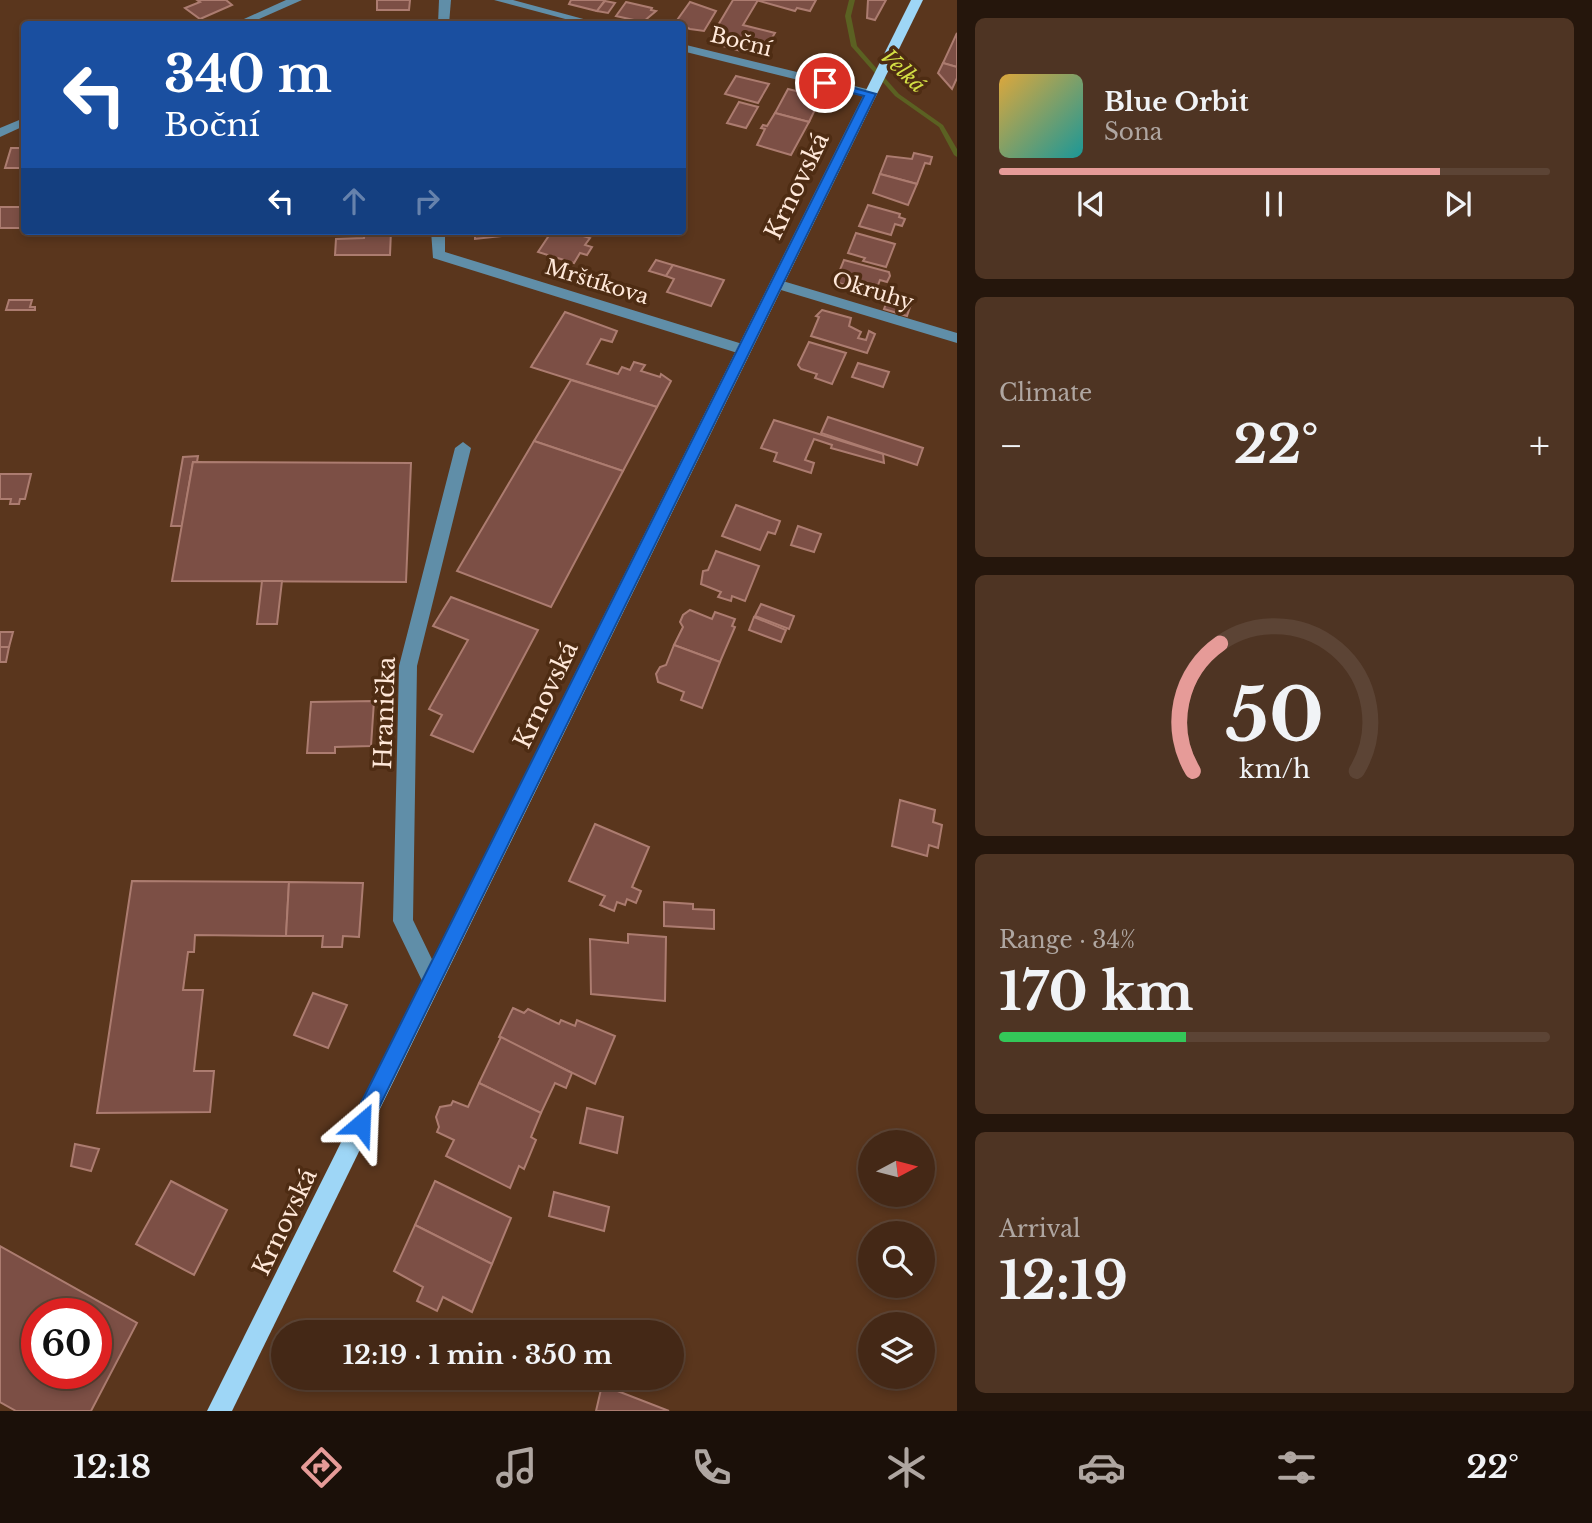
<!DOCTYPE html>
<html lang="en">
<head>
<meta charset="utf-8">
<style>
  :root { --surface:#442816; --page:#4e3423; --text:#f1f3f6; --muted:#afa6a1; --line:#5c4435; --accent:#e69b98 }
  body { margin:0; font-family:"Libre Baskerville",serif; background:var(--page); color:var(--text); height:100vh; display:flex; flex-direction:column; font-size:26px; white-space:nowrap }
  * { box-sizing:border-box; margin:0 }
  p { font-size:23px; color:var(--muted) }
  .icon { flex:none; width:38px; height:38px; fill:none; stroke:currentColor; stroke-width:2; stroke-linecap:round; stroke-linejoin:round }
  .map { position:relative; flex:1; overflow:hidden }
  .side { display:flex; flex-direction:column; gap:18px; padding:18px; background:#25160c; width:635px }
  .side>* { flex:none }
  .banner { position:absolute; left:21px; top:21px; width:665px; height:214px; border-radius:7px; box-shadow:0 4px 10px #0003,0 0 0 2px var(--line); background:#1a4fa0; color:#fff; overflow:hidden }
  .needle { width:46px; rotate:83deg }
  .controls { position:absolute; left:858px; top:1130px; display:grid; gap:14px }
  .controls a { display:grid; place-items:center; width:77px; height:77px; border-radius:50%; background:var(--surface); box-shadow:0 4px 10px #0003,0 0 0 2px var(--line); font-size:35px }
  .speed { position:absolute; left:21px; top:1298px; display:flex; gap:14px; font-size:35px; font-weight:700; text-align:center }
  .speed>* { display:grid; place-content:center; width:91px; height:91px; border-radius:50%; background:var(--surface); box-shadow:0 4px 10px #0003,0 0 0 2px var(--line); line-height:1 }
  .speed .limit { border:10px solid #d22; background:#fff; color:#111 }
  .pin { position:absolute; display:grid; place-items:center; width:60px; height:60px; color:#fff; margin:-30px; border:4px solid #fff; border-radius:50%; box-shadow:0 2px 7px #0007 }
  .me { position:absolute; width:77px; margin:-38px; rotate:26deg; stroke-linejoin:round; filter:drop-shadow(0 0 5px #0008) }
  .turn { display:flex; align-items:center; gap:24px; height:147px; padding:0 28px; font-size:32px }
  .turn .icon { width:91px; height:91px; stroke-width:2.5 }
  .turn b { display:block; font-size:49px; line-height:60px }
  .lanes { display:flex; align-items:center; height:66px; padding:0 28px; background:#0003; justify-content:center; gap:35px; direction:ltr }
  .lanes .off { opacity:.35 }
  .big { font-size:52px; font-weight:700; line-height:1.1 }
  .side .widget { flex:1; display:flex; flex-direction:column; justify-content:center; gap:10px; min-width:0; padding:0 24px; border-radius:10px; background:var(--page) }
  .side .dial { align-items:center; gap:0 }
  .dial svg { height:182px; overflow:visible; fill:none; stroke:var(--line); stroke-width:7; stroke-linecap:round; text-anchor:middle }
  .dial text { fill:var(--text); stroke:none }
  .song { display:flex; align-items:center; gap:21px }
  .cover { width:84px; height:84px; border-radius:10px; background:linear-gradient(135deg,hsl(40 70% 55%),hsl(180 70% 35%)) }
  .played { height:7px; border-radius:4px; background:linear-gradient(90deg,var(--accent) 80%,var(--line) 80%) }
  .keys { display:flex; justify-content:space-around; direction:ltr }
  .heat { display:flex; justify-content:space-between; align-items:center; font-size:38px; direction:ltr }
  .charge { height:10px; border-radius:5px; background:linear-gradient(90deg,#34c759 34%,var(--line) 0) }
  .trip { position:absolute; left:271px; top:1320px; width:413px; height:70px; border-radius:35px; background:var(--surface); box-shadow:0 4px 10px #0003,0 0 0 2px var(--line); font-weight:700; line-height:70px; text-align:center }
  .tab-bar { display:flex; height:112px; justify-content:space-around; align-items:center; background:#1b1009; color:var(--muted) }
  .tab-bar .icon { width:49px; height:49px }
  .tab-bar .on { color:var(--accent) }
  .tab-bar b { font-size:32px; color:var(--text) }
  main { display:flex; flex:1; min-height:0 }
  .map>svg:first-child { display:block }
  .lines { fill:none; stroke-linecap:round; stroke-linejoin:round }
  .stream { fill:#5b6122; fill-rule:evenodd }
  .building { fill:#7c4f45; stroke:#ac7c70; stroke-width:2; fill-rule:evenodd }
  .minor { fill:#608ea8; fill-rule:evenodd }
  .major { fill:#9ed6f6; fill-rule:evenodd }
  .route { fill:#1a73e8; stroke:#114b97; stroke-width:2 }
  .labels { text-anchor:middle; stroke-width:7; stroke-linejoin:round; paint-order:stroke }
  .far-street-label { font-size:21px; fill:#ffe8d9; stroke:#4e2c13 }
  .far-water-label { font-size:21px; font-style:italic; fill:#d3df44; stroke:#4e2c13 }
  .street-label { font-size:24px; fill:#ffe8d9; stroke:#4e2c13 }
</style>
</head>
<body>
<main>
<div class="map">
<svg width="957" height="1411" viewBox="0 0 957 1411">
  <rect width="100%" height="100%" fill="#5a361d"/>
  <g class="lines">
    <polygon class="stream" points="849,0 855,0 851,16 857,46 899,94 943,125 957,149 957,157 954,155 939,127 895,96 851,46 845,16"/>
  </g>
  <g class="building">
    <polygon points="197,0 226,0 232,5 200,19 185,8 200,2"/>
    <polygon points="377,0 410,0 409,10 377,10"/>
    <polygon points="571,0 605,0 597,11 569,4"/>
    <polygon points="733,0 758,0 743,25 775,33 765,49 748,53 708,42"/>
    <polygon points="756,0 816,0 810,11 797,8 795,11"/>
    <polygon points="868,0 886,0 875,20 867,18"/>
    <polygon points="605,1 615,3 608,13 597,11"/>
    <polygon points="626,2 652,8 651,10 656,11 643,22 616,16"/>
    <polygon points="690,2 716,11 704,31 690,29 675,23"/>
    <polygon points="957,33 957,67 943,63"/>
    <polygon points="943,63 957,67 957,78 952,89 938,73"/>
    <polygon points="736,76 769,84 758,103 725,94"/>
    <polygon points="788,89 821,97 809,122 775,113"/>
    <polygon points="739,102 758,107 746,128 727,123"/>
    <polygon points="775,113 809,122 791,155 757,145 765,129 761,128 763,125 767,126"/>
    <polygon points="11,148 24,148 24,168 5,168"/>
    <polygon points="914,153 932,157 930,164 925,163 917,184 880,174 887,156 912,159"/>
    <polygon points="880,174 917,184 908,205 873,193"/>
    <polygon points="868,205 900,214 899,217 905,219 902,226 895,224 891,235 859,226"/>
    <polygon points="0,207 24,207 24,222 20,228 0,228"/>
    <polygon points="365,231 391,231 390,255 335,255 336,239 364,238"/>
    <polygon points="456,231 501,231 501,236 475,239 475,236 455,236"/>
    <polygon points="552,231 566,231 590,238 585,245 592,247 587,255 580,253 574,263 538,252"/>
    <polygon points="856,233 895,244 886,267 863,261 865,258 848,253"/>
    <polygon points="656,260 673,265 666,276 649,271"/>
    <polygon points="844,260 889,272 890,276 887,282 880,280 875,293 835,282"/>
    <polygon points="673,265 724,280 711,306 667,292 674,279 666,276"/>
    <polygon points="890,293 913,299 910,307 887,301"/>
    <polygon points="9,300 32,300 30,307 35,307 35,310 6,310"/>
    <polygon points="887,301 910,307 907,316 884,309"/>
    <polygon points="822,310 851,318 849,326 861,332 858,338 866,340 869,331 875,334 867,353 811,336 819,317 816,316"/>
    <polygon points="565,312 617,331 612,342 601,339 587,364 618,374 622,367 630,370 634,362 645,365 641,371 660,377 661,374 671,381 657,407 531,367"/>
    <polygon points="809,342 846,353 832,384 815,378 817,374 801,369 798,365"/>
    <polygon points="858,363 889,372 883,387 852,377"/>
    <polygon points="571,380 657,407 623,471 534,441"/>
    <polygon points="828,417 923,448 917,465 821,433"/>
    <polygon points="774,420 883,454 884,463 831,448 832,445 814,439 805,460 814,463 811,473 774,461 777,453 761,448"/>
    <polygon points="534,441 623,471 551,607 457,571"/>
    <polygon points="198,456 197,462 193,462 182,526 171,526 183,457"/>
    <polygon points="193,462 411,463 406,582 172,581"/>
    <polygon points="0,474 31,474 25,499 20,499 19,504 10,504 11,499 0,499"/>
    <polygon points="736,505 780,521 775,534 768,532 760,550 722,536"/>
    <polygon points="798,526 821,534 814,552 791,545"/>
    <polygon points="716,551 759,566 745,601 732,596 731,601 718,597 721,592 701,584 703,571 708,570"/>
    <polygon points="262,581 282,581 277,624 257,624"/>
    <polygon points="451,597 538,630 473,752 431,735 442,715 429,709 468,640 433,626"/>
    <polygon points="761,604 794,616 789,629 755,616"/>
    <polygon points="690,610 712,619 715,612 735,619 732,626 735,627 720,662 674,645 683,627 680,622 683,615"/>
    <polygon points="754,617 786,630 781,642 749,630"/>
    <polygon points="0,632 13,632 9,647 0,647"/>
    <polygon points="674,645 720,662 702,708 681,700 684,692 658,682 656,674 660,667 666,665"/>
    <polygon points="0,647 9,647 6,662 0,662"/>
    <polygon points="374,701 371,746 335,747 335,753 307,753 311,702"/>
    <polygon points="900,800 935,810 933,822 942,825 938,848 929,845 927,856 892,846"/>
    <polygon points="595,824 649,847 632,887 641,891 636,903 627,899 625,905 617,902 614,911 600,905 605,896 569,881"/>
    <polygon points="132,881 289,882 286,936 195,935 194,952 188,952 183,990 203,990 194,1071 214,1071 210,1112 97,1113"/>
    <polygon points="289,882 363,883 359,937 343,936 342,947 322,947 323,936 286,936"/>
    <polygon points="664,902 693,904 693,909 714,910 714,929 664,926"/>
    <polygon points="628,934 666,937 665,1001 591,994 590,939 628,943"/>
    <polygon points="313,993 347,1005 328,1048 294,1035"/>
    <polygon points="513,1008 524,1013 528,1009 559,1024 561,1020 575,1026 577,1020 615,1036 595,1084 499,1037"/>
    <polygon points="501,1037 572,1073 566,1088 555,1083 541,1113 479,1083"/>
    <polygon points="479,1083 541,1113 531,1137 536,1140 524,1169 519,1166 510,1188 446,1156 454,1140 437,1132 439,1127 436,1117 440,1107 451,1105 453,1101 468,1107"/>
    <polygon points="587,1108 623,1117 617,1153 580,1143"/>
    <polygon points="75,1144 99,1149 91,1171 71,1166"/>
    <polygon points="171,1181 227,1210 194,1275 136,1244"/>
    <polygon points="435,1181 511,1218 492,1264 415,1225"/>
    <polygon points="554,1192 609,1207 604,1231 549,1216"/>
    <polygon points="415,1225 492,1264 472,1312 443,1297 437,1311 417,1301 423,1287 394,1271"/>
    <path d="M0 1246 137 1323 91 1411H16L0 1402ZM37 1314H96V1374H37Z"/>
    <polygon points="602,1385 669,1411 596,1411"/>
  </g>
  <g class="lines">
    <g class="minor">
      <polygon points="286,0 302,0 248,24 233,24"/>
      <polygon points="439,0 451,0 449,24 438,24"/>
      <polygon points="494,0 513,0 602,24 584,24"/>
      <polygon points="682,44 875,91 877,94 871,98 682,51"/>
      <polygon points="24,118 24,126 0,137 0,128"/>
      <polygon points="431,231 445,231 445,252 749,346 751,350 744,355 433,258"/>
      <polygon points="776,279 957,333 957,343 771,287 769,284"/>
      <polygon points="463,442 471,448 417,666 413,920 442,980 439,987 432,990 425,987 393,921 399,666 455,448"/>
    </g>
    <polygon class="major" points="911,0 923,0 232,1411 207,1411"/>
  </g>
  <polygon class="route" points="825,80 876,94 368,1130 361,1133 354,1130 351,1124 354,1117 864,96 821,85 820,83"/>
  <g class="labels">
    <g class="far-street-label">
      <text transform="translate(741 42) rotate(14)" y="7">Boční</text>
      <text transform="translate(597 282) rotate(17)" y="7">Mrštíkova</text>
      <text transform="translate(873 291) rotate(17)" y="7">Okruhy</text>
    </g>
    <g class="far-water-label">
      <text transform="translate(903 71) rotate(44)" y="7">Velká</text>
    </g>
    <g class="street-label">
      <text transform="translate(797 186) rotate(-64)" y="8">Krnovská</text>
      <text transform="translate(546 695) rotate(-64)" y="8">Krnovská</text>
      <text transform="translate(385 713) rotate(-88)" y="8">Hranička</text>
      <text transform="translate(285 1222) rotate(-64)" y="8">Krnovská</text>
    </g>
  </g>
</svg>
<div class="controls">
<a><svg class="needle" viewBox="-14 -14 28 28"><path d="M0-13l5 13h-10z" fill="#e53935"/><path d="M0 13l5-13h-10z" fill="#afa6a1"/></svg></a>
<a><svg class="icon" aria-label="search" viewBox="0 0 24 24"><circle cx="10" cy="10" r="6"/><path d="M15 15l6 6"/></svg></a>
<a><svg class="icon" aria-label="layers" viewBox="0 0 24 24"><path d="M12 4l9 5-9 5-9-5zM3 14l9 5 9-5"/></svg></a>
</div>
<div class="speed"><div class="limit">60</div></div>
<div class="pin" style="left:825px;top:83px;background:#d93025"><svg class="icon" aria-label="arrive" viewBox="0 0 24 24"><path d="M6 21V4h12l-3 4 3 4H6"/></svg></div>
<svg class="me" style="left:361px;top:1124px" viewBox="-20 -20 40 40"><path d="M0-17L14 15 0 8-14 15z" fill="#1a73e8" stroke="#fff" stroke-width="4"/></svg>
<div class="trip">12:19 · 1 min · 350 m</div>
<div class="banner">
<div class="turn"><svg class="icon" aria-label="left" viewBox="0 0 24 24"><path d="M17 20v-9H6M10 6l-5 5 5 5"/></svg><div><b>340 m</b>Boční</div></div>
<div class="lanes"><svg class="icon" aria-label="left" viewBox="0 0 24 24"><path d="M17 20v-9H6M10 6l-5 5 5 5"/></svg><svg class="icon off" aria-label="ahead" viewBox="0 0 24 24"><path d="M12 20V5M6 11l6-6 6 6"/></svg><svg class="icon off" aria-label="right" viewBox="0 0 24 24"><path d="M7 20v-9h11M14 6l5 5-5 5"/></svg></div>
</div>
</div>
<section class="side">
<div class="widget">
<div class="song"><i class="cover"></i><div><b>Blue Orbit</b><p>Sona</p></div></div>
<div class="played"></div>
<div class="keys"><svg class="icon" aria-label="previous" viewBox="0 0 24 24"><path d="M18 5L8 12l10 7zM5 5v14"/></svg><svg class="icon" aria-label="pause" viewBox="0 0 24 24"><path d="M8 5v14M16 5v14"/></svg><svg class="icon" aria-label="next" viewBox="0 0 24 24"><path d="M6 5l10 7-10 7zM19 5v14"/></svg></div>
</div>
<div class="widget"><p>Climate</p>
<div class="heat"><a>−</a><b class="big">22°</b><a>+</a></div>
</div>
<div class="widget dial"><svg viewBox="0 0 100 80">
<path d="M14 69A42 42 0 1 1 86 69"/>
<path d="M14 69A42 42 0 0 1 26 13" stroke="#e69b98"/>
<text x="50" y="56" font-size="32" font-weight="700">50</text>
<text x="50" y="72" font-size="11">km/h</text>
</svg></div>
<div class="widget"><p>Range · 34%</p><b class="big">170 km</b><div class="charge"></div></div>
<div class="widget"><p>Arrival</p><b class="big">12:19</b></div>
</section>
</main>
<nav class="tab-bar">
<b>12:18</b>
<svg class="icon on" aria-label="directions" viewBox="0 0 24 24"><path d="M12 3l9 9-9 9-9-9zM9 14v-3h6M13 9l2 2-2 2"/></svg>
<svg class="icon" aria-label="music" viewBox="0 0 24 24"><path d="M9 18V5l10-2v13"/><circle cx="6" cy="18" r="3"/><circle cx="16" cy="16" r="3"/></svg>
<svg class="icon" aria-label="phone" viewBox="0 0 24 24"><path d="M5 4h4l2 5-3 2q2 4 5 5l2-3 5 2v4C11 20 4 13 5 4z"/></svg>
<svg class="icon" aria-label="climate" viewBox="0 0 24 24"><path d="M12 3v18M4 7l16 10M4 17L20 7"/></svg>
<svg class="icon" aria-label="car" viewBox="0 0 24 24"><path d="M5 17H2v-5l4-1 3-4h7l3 4 3 1v5h-3M9 17h6M6 11h13"/><circle cx="7" cy="17" r="2"/><circle cx="17" cy="17" r="2"/></svg>
<svg class="icon" aria-label="filters" viewBox="0 0 24 24"><path d="M4 7h16M4 17h16"/><circle cx="9" cy="7" r="2"/><circle cx="15" cy="17" r="2"/></svg>
<b>22°</b>
</nav>
</body>
</html>
